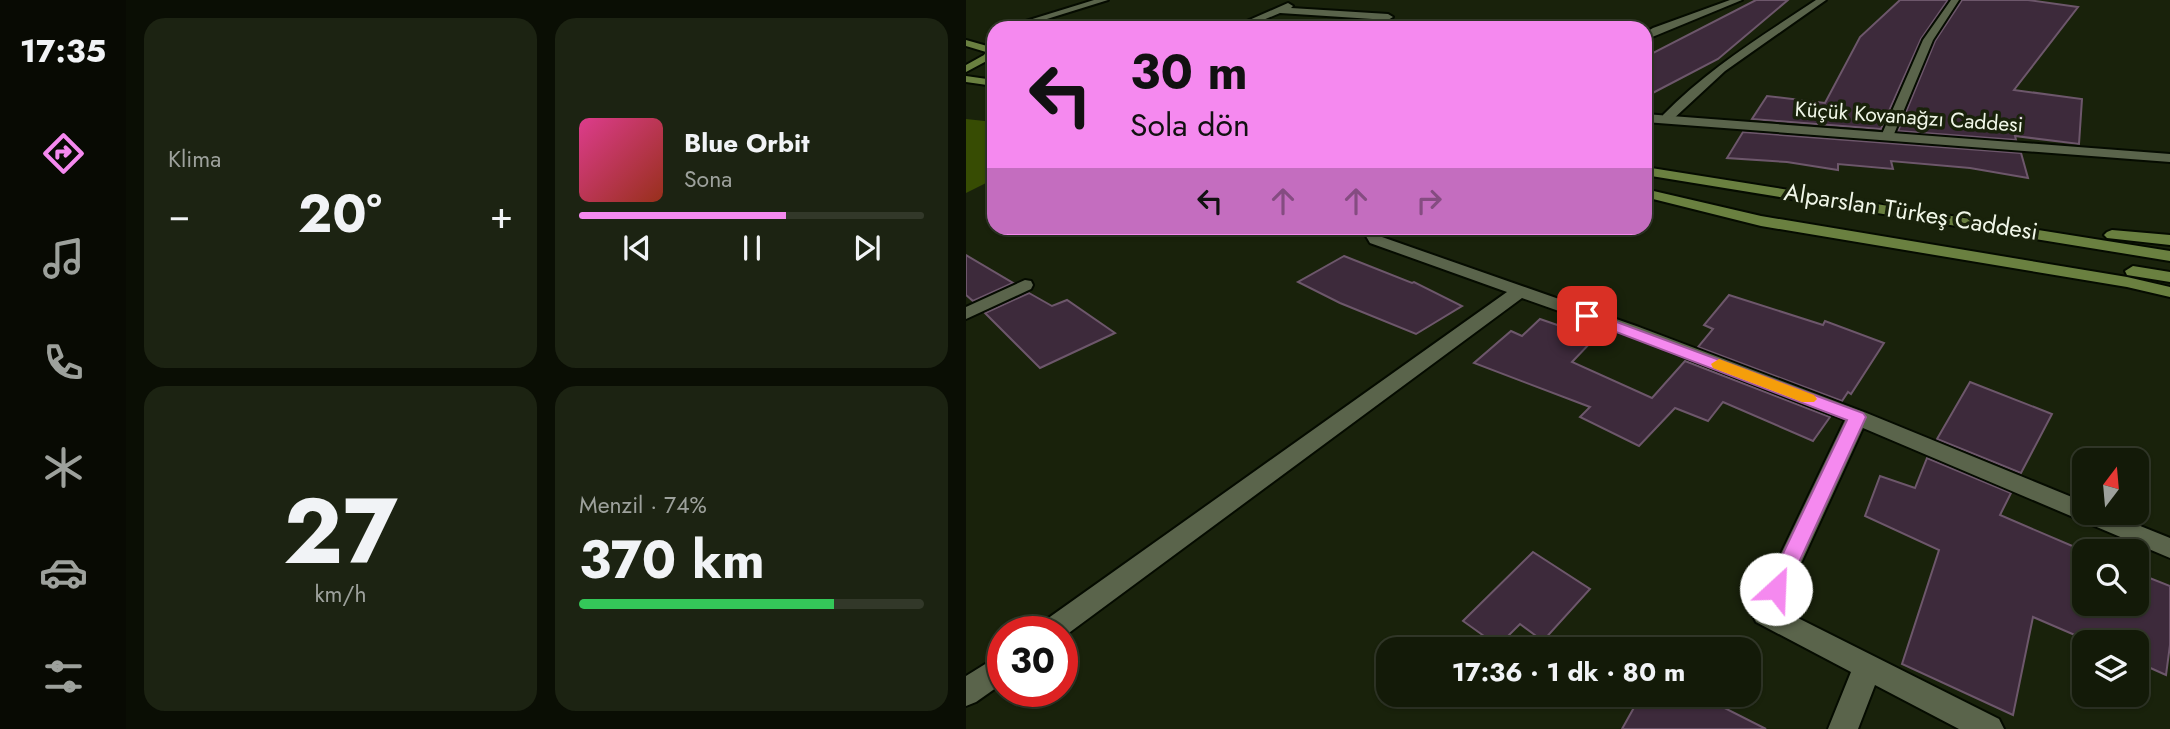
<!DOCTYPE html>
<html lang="tr">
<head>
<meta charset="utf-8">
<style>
  :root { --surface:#131a08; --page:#1c2312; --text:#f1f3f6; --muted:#9da19c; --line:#323829; --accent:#f589ef }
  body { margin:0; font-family:Jost,sans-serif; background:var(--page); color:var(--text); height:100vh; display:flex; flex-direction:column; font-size:26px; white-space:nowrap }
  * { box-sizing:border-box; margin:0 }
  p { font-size:23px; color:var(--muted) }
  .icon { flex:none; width:38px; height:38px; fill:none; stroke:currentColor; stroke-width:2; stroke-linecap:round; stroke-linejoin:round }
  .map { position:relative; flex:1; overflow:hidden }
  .sheet { display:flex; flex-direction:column; gap:18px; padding:18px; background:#0a0e04; width:840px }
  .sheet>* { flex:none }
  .banner { position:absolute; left:21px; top:21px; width:665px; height:214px; border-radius:21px; box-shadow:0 2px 5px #0004,0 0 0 2px var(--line); background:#f589ef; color:#111; overflow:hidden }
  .needle { width:46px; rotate:16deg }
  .fabs { position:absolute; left:1106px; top:448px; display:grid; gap:14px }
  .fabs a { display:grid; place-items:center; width:77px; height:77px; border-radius:14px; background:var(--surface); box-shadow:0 2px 5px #0004,0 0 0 2px var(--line); font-size:35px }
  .speed { position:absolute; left:21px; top:616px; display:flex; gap:14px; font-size:35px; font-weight:700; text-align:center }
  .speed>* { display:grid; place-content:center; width:91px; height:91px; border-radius:50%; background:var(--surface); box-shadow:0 2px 5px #0004,0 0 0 2px var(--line); line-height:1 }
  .speed .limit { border:10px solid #d22; background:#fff; color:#111 }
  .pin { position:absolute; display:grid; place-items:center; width:60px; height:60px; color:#fff; margin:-30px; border-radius:14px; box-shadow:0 4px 10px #0006 }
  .me { position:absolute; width:77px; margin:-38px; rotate:25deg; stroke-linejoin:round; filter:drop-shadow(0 0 5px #0008) }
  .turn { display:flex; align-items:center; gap:24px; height:147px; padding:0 28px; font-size:32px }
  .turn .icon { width:91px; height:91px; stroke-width:2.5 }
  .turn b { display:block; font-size:49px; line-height:60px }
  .lanes { display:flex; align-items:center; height:66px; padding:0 28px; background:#0003; justify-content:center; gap:35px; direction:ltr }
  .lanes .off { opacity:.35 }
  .big { font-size:52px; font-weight:700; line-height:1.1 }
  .sheet .tile { flex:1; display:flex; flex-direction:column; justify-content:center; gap:10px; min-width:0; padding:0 24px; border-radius:21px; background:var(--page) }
  .sheet .dial { align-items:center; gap:0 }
  .dial b { font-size:91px; line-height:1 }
  .song { display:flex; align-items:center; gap:21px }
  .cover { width:84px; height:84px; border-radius:10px; background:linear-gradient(135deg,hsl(330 70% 55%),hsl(10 70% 35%)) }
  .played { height:7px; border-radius:4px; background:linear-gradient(90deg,var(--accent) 60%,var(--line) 60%) }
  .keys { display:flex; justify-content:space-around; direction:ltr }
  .heat { display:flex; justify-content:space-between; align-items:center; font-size:38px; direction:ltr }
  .charge { height:10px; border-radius:5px; background:linear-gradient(90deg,#34c759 74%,var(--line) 0) }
  .sheet .tiles { flex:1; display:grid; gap:18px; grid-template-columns:repeat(2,1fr) }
  .trip { position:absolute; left:410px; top:637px; width:385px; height:70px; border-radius:21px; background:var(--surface); box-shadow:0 2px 5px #0004,0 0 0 2px var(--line); font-weight:700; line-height:70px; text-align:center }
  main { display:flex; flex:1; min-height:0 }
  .tabs { display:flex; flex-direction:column; width:126px; justify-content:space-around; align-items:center; background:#080a03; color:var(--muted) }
  .tabs .icon { width:49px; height:49px }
  .tabs .selected { color:var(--accent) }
  .tabs b { font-size:32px; color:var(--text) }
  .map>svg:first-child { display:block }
  .green { fill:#374c03 }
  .building { fill:#3d2a3b; stroke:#6d576b; stroke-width:2 }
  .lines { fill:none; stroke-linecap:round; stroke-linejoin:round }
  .minor-casing { stroke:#050b00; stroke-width:4 }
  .tertiary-casing { stroke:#050b00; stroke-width:4 }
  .secondary-casing { stroke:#050b00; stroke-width:4 }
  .minor { fill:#5a644b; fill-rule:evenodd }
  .tertiary { fill:#5a644b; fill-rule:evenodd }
  .secondary { fill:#6a8040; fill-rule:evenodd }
  .route { fill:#f589ef; stroke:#9f599b; stroke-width:2 }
  .slow { fill:#f59e0b }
  .labels { text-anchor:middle; stroke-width:7; stroke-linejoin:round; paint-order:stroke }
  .far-street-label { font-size:21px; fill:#f0f6e8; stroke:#19220b }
  .street-label { font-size:24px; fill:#f0f6e8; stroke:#19220b }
</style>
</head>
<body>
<main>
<nav class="tabs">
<b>17:35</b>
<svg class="icon selected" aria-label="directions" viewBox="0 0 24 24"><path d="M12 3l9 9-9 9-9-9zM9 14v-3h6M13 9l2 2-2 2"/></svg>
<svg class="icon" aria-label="music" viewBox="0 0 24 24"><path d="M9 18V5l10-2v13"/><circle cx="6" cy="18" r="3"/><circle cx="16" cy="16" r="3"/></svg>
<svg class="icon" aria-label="phone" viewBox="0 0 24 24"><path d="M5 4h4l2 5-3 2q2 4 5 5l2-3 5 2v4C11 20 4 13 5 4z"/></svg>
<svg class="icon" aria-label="climate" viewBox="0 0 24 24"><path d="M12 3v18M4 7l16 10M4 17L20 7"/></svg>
<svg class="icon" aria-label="car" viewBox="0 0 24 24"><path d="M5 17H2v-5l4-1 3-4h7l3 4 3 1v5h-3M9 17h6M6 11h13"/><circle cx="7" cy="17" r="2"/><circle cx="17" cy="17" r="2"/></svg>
<svg class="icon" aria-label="filters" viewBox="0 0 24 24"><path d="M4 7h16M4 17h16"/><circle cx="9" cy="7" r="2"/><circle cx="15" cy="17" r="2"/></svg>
</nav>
<section class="sheet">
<div class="tiles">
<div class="tile"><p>Klima</p>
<div class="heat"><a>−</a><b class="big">20°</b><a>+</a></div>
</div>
<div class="tile">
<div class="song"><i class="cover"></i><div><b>Blue Orbit</b><p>Sona</p></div></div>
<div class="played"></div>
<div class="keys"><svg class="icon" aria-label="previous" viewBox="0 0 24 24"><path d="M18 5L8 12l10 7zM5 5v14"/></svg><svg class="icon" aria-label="pause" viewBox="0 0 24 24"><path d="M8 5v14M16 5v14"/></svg><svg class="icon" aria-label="next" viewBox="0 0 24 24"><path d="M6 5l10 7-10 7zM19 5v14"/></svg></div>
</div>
<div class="tile dial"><b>27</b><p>km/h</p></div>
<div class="tile"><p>Menzil · 74%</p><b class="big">370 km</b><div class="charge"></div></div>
</div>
</section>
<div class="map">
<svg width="1204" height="729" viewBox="0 0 1204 729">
  <rect width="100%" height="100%" fill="#19220b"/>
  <polygon class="green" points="0,119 28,122 28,179 0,193"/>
  <g class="building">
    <polygon points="790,0 822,0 752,59 679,97 679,57"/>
    <polygon points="934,0 982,0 955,39 915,129 786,119 801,96 859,103 894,37"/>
    <polygon points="996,0 1062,0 1112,7 1048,90 1116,99 1113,144 1049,136 1050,140 932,131 969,41"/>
    <polygon points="777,132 1055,153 1062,178 1004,168 925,161 927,169 872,164 872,170 821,162 761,158"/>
    <polygon points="0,255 47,283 7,301 0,295"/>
    <polygon points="378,256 446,283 448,282 496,306 450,334 374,303 332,282"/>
    <polygon points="63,293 86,306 101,300 149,333 74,368 19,313"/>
    <polygon points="763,295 857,325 859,321 918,343 885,394 882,392 876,401 732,347 747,329 738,325"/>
    <polygon points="574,319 629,338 606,362 686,398 719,361 864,417 847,441 757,402 742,421 709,408 673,446 614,417 624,407 508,363 545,331 556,336"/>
    <polygon points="1004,382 1086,414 1055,473 971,439"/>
    <polygon points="961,458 1045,493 1034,515 1118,551 1118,604 1171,604 1171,573 1204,586 1204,645 1200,675 1171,662 1171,642 1125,642 1067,617 1047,715 936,664 973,550 899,516 914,476 949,488"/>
    <polygon points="567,552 624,589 577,641 554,624 532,646 497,621"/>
    <polygon points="675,695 733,695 800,729 656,729"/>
  </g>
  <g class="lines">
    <g class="minor-casing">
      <g id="minor">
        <polygon points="128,0 142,0 68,23 60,21"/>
        <polygon points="764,0 776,0 679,40 679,33 687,28"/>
        <path d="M850 0H860L759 71 705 121H697V115C742 69 796 36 850 0Z"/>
        <polygon points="985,0 993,0 967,40 928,134 926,137 918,137 916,134 957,40"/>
        <polygon points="322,3 327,6 325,8 422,14 427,17 422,20 314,13 278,28 265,28"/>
        <polygon points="400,228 416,228 413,232 416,237 673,327 898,412 1118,502 1118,513 1142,513 1204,538 1204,558 897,428 814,609 1033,719 1038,729 993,729 909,685 892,729 862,729 885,672 790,622 786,614 879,420 661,335 556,298 96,638 96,632 71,632 74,624 541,292 404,243 397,231"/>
        <polygon points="59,280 65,281 67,285 65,289 0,319 0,307"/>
        <polygon points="37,653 37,683 10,702 0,706 0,676"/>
      </g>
    </g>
    <g class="tertiary-casing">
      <polygon id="tertiary" points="679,114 1204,154 1204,162 679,122"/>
    </g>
    <g class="secondary-casing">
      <g id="secondary">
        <polygon points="0,40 28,48 28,57 0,72 0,65 18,55 20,52 0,46"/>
        <polygon points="0,76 28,80 28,86 0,82"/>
        <polygon points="679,167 1204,251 1204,261 679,175"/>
        <polygon points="679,189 795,216 1161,277 1204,287 1204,297 1161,287 795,226 679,197"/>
        <polygon points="1146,230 1204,235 1204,245 1141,238 1138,235 1141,232"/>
        <polygon points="1167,266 1204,272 1204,282 1161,275 1159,271"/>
      </g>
    </g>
    <use href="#minor" class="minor"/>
    <use href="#tertiary" class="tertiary"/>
    <use href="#secondary" class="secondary"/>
  </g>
  <polygon class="route" points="621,311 897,413 900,417 818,595 810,598 803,595 800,589 881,420 616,319 614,316 616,312"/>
  <polygon class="slow" points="753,359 848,395 851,399 848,402 836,402 747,368 745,364"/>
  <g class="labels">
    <g class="far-street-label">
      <text transform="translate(943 117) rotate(4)" y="7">Küçük Kovanağzı Caddesi</text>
    </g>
    <g class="street-label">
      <text transform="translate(945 212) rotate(9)" y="8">Alparslan Türkeş Caddesi</text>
    </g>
  </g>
</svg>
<div class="fabs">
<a><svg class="needle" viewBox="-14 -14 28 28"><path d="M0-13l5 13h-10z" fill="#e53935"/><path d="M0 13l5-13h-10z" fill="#9da19c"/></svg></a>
<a><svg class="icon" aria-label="search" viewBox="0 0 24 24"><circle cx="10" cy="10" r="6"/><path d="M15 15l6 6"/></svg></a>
<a><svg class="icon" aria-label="layers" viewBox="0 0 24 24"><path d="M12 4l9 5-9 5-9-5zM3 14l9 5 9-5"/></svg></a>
</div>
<div class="speed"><div class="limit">30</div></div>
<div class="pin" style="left:621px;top:316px;background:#d93025"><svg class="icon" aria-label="arrive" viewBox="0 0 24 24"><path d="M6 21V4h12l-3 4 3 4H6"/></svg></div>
<svg class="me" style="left:810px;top:589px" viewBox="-20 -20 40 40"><circle r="19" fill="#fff"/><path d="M0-13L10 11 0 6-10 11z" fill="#f589ef"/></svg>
<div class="trip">17:36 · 1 dk · 80 m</div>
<div class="banner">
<div class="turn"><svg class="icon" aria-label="left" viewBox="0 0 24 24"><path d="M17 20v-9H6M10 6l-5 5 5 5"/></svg><div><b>30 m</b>Sola dön</div></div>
<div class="lanes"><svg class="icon" aria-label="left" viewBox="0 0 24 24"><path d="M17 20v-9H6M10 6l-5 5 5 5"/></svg><svg class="icon off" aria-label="ahead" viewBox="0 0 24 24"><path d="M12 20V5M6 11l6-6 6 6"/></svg><svg class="icon off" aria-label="ahead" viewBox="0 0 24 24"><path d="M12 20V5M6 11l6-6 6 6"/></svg><svg class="icon off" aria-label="right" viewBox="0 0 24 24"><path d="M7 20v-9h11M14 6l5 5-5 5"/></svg></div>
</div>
</div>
</main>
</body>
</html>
